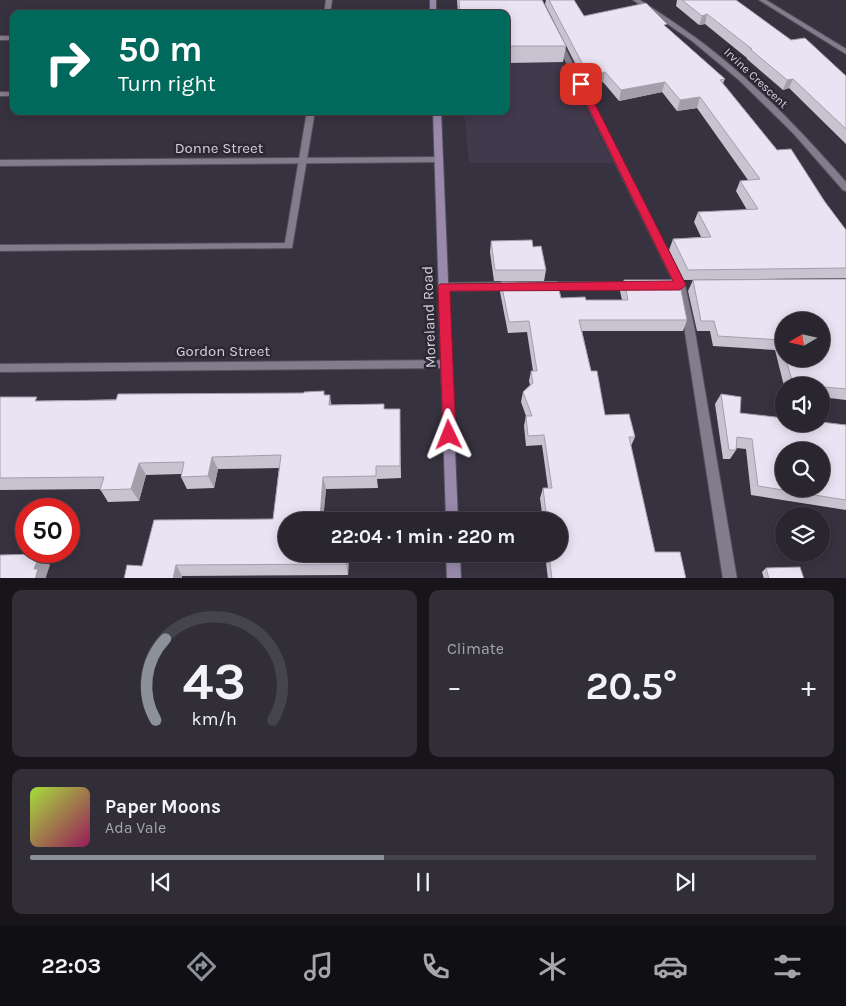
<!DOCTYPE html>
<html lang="en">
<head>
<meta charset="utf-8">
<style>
  :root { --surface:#29262f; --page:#312e37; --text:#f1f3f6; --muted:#a5a5aa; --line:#45434b; --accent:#8c9099 }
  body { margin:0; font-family:Karla,sans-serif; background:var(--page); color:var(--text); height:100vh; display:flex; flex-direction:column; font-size:19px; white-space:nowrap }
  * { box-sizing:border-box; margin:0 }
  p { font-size:16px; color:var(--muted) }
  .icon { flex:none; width:28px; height:28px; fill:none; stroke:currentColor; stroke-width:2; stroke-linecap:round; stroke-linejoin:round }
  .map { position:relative; height:578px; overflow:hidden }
  .sheet { display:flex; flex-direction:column; gap:12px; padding:12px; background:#17151a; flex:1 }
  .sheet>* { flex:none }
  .top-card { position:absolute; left:10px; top:10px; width:500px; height:105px; border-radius:10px; box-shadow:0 2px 12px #0003,0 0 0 1px var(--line); background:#00695c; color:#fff; overflow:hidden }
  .needle { width:32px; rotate:261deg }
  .fabs { position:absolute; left:775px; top:312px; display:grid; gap:10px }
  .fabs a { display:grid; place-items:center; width:55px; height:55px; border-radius:50%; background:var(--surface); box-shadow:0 2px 12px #0003,0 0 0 1px var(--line); font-size:25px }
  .speed { position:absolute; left:15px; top:498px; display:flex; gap:10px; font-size:25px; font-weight:700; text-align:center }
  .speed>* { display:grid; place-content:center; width:65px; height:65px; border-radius:50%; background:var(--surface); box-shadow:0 2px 12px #0003,0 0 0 1px var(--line); line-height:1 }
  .speed .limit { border:8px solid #d22; background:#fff; color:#111 }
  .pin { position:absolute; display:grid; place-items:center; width:42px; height:42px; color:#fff; margin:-21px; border-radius:10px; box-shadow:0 2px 8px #0006 }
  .me { position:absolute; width:55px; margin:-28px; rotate:358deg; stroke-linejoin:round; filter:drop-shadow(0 0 4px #0008) }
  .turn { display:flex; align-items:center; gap:18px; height:105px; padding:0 25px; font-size:22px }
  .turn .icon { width:65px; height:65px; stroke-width:2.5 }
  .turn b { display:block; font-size:35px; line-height:42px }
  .big { font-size:38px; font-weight:700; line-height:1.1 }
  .sheet .tile { flex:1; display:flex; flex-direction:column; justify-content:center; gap:8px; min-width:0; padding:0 18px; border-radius:10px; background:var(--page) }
  .sheet .dial { align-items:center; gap:0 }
  .dial svg { height:130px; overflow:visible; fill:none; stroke:var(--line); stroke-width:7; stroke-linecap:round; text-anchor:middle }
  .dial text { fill:var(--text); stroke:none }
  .song { display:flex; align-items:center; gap:15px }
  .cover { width:60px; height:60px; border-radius:8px; background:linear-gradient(135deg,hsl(80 70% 55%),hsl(330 70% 35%)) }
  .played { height:5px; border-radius:2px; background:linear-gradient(90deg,var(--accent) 45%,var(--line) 45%) }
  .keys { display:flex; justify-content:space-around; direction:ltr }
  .heat { display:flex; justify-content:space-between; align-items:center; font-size:28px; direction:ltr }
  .sheet .tiles { flex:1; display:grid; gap:12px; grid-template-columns:1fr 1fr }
  .tile:last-child { grid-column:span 2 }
  .trip { position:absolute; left:278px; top:512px; width:290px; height:50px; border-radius:25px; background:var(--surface); box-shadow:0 2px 12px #0003,0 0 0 1px var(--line); font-weight:700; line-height:50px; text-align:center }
  .dock { display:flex; height:80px; justify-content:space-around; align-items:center; background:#100f13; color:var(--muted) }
  .dock .icon { width:35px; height:35px }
  .dock .on { color:var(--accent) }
  .dock b { font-size:22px; color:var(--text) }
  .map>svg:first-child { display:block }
  .built { fill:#41394c }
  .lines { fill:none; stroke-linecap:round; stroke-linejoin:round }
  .service-casing { stroke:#55515c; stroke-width:2 }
  .minor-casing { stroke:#55515c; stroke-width:2 }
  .secondary-casing { stroke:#55515c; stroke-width:2 }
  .service { fill:#837c8c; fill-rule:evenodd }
  .minor { fill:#837c8c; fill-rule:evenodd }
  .secondary { fill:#998aac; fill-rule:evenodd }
  .wall { fill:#c8c3d1; fill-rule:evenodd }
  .shaded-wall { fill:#a39faa }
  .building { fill:#e9e3f3; stroke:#a39faa; fill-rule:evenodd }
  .route { fill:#e11d48; stroke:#92132f }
  .labels { text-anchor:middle; stroke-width:5; stroke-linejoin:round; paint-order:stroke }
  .far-street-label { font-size:12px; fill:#d4d1d9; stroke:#2d2835 }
  .street-label { font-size:15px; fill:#d4d1d9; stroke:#2d2835 }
</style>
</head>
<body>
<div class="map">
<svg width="846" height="579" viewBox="0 0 846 579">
  <rect width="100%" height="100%" fill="#37323f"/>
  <polygon class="built" points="548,32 613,163 469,163 464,111 506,111 506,33"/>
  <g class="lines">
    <g class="service-casing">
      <g id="service">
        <polygon points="326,0 332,0 330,14 324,14"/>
        <polygon points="759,0 766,0 846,49 846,54"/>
        <polygon points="557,41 562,42 685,285 694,326 737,579 723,579 684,326 675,285 556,42"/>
        <rect x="0" y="92" width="14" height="4"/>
        <polygon points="307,111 315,111 292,248 0,251 0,245 285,243"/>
        <polygon points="513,282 518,286 513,290 444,291 439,287 444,283"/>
        <polygon points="545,282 635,282 640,286 635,290 545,290 540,286"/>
      </g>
    </g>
    <g class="minor-casing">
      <g id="minor">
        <path d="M633 0H640C669 19 698 38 724 60 769 97 808 139 846 182V191L843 190 793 133 739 80 692 41Z"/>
        <rect x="0" y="36" width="14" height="4"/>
        <polygon points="438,157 441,158 441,162 0,166 0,160"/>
        <polygon points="447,360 451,361 452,364 451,367 447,368 0,372 0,364"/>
      </g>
    </g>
    <g class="secondary-casing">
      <g id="secondary">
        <rect x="430" y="0" width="6" height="14"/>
        <polygon points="433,111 441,111 458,521 446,521"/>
        <polygon points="446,554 460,554 461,579 447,579"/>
      </g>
    </g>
    <use href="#service" class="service"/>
    <use href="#minor" class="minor"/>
    <use href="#secondary" class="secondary"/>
  </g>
  <g class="wall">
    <polygon points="457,0 542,0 566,46 563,62 506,63 506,14 458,14"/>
    <polygon points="546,0 574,0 584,16 667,28 725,79 723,83 777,150 825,202 846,230 846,278 684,280 669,250 673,239 701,237 694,222 698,212 747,210 736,191 740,181 748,180 697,108 677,111 662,92 619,101 603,82 590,85 580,73 545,4"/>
    <polygon points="677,0 736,0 791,40 846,76 846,144 789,88 783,90 747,59 747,58 705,24 699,25 676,6"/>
    <polygon points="491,241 533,247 546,270 544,281 494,281 490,252"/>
    <path d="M846 279V400L821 397V386H784L775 350 713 346 710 331H697L688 291 693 280ZM784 321 821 359H784Z"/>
    <polygon points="624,280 687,320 683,331 582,331 591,371 605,415 635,437 631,446 655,552 686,579 548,579 545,554 559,554 559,521 543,521 540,498 543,488 548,488 542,445 526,446 524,426 526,416 521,402 523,392 530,385 529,381 531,371 533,371 527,332 508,333 500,292 501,282 561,298 586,300 622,300 620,291"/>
    <polygon points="721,394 740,413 846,425 846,510 751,495 746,449 736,448 736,450 730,459 723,459 715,404"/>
    <polygon points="324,395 332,405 384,404 384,409 400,422 401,478 377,479 378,488 326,489 323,518 286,554 349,554 348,575 182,576 182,579 124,579 142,566 273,519 279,468 218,469 214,488 187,489 181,477 181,474 146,475 139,501 108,502 100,489 0,490 0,397 39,401"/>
    <polygon points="766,568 804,579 764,579 762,572"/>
  </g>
  <g class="shaded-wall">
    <polygon points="707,14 705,24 699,25 702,16"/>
    <polygon points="605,72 603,82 590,85 592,74"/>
    <polygon points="793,79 789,88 783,90 787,80"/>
    <polygon points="665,82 662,92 619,101 621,90"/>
    <polygon points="700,97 697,108 677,111 680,100"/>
    <polygon points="330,395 332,408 329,405"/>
    <polygon points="212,457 218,469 214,488 208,476"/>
    <polygon points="139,463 146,475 139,501 131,489"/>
    <polygon points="323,477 326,489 323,521 320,518"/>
    <polygon points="40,554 50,565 46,577 47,579 35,579 34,569"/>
    <polygon points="347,554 349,554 348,575 346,564"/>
    <polygon points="176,565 182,576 182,579 173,579"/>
  </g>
  <g class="building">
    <polygon points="459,0 542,0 566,46 506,46 506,14 460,14"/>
    <polygon points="549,0 574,0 584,16 646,3 667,24 664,25 725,79 720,80 777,150 791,149 825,202 846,230 846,268 688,270 673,239 711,237 698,212 758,209 740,181 760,179 700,97 680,100 665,82 621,90 605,72 592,74 582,63"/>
    <polygon points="682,0 736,0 791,40 805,38 846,76 846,129 793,79 787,80 750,49 752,49 707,14 702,16"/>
    <polygon points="532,240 533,247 541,246 546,270 495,270 491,241"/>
    <polygon points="846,279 846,389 793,384 786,359 821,359 821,321 784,321 784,350 781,340 718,336 714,321 701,321 693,280"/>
    <polygon points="624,280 679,280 687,320 579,320 591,371 597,371 605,415 629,414 635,437 629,437 655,552 680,552 686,579 552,579 549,554 559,554 559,521 547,521 543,488 552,488 544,435 528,436 526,416 532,416 523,392 533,383 531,371 537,371 529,321 509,322 501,282 557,282 561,298 585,297 586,300 628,300"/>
    <polygon points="324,391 324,395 330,395 329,405 384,404 384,409 400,409 400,466 376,466 376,476 323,477 320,518 349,518 349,521 286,521 286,554 347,554 346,564 176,565 173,579 124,579 127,565 142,566 154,520 273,519 281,455 212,457 208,476 181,477 184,462 139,463 131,489 100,490 104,477 0,478 0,397 37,397 35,401 116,400 118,394 304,393 304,392"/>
    <path d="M721 394 741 397 740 413 784 418V424H821V422L846 425V500L758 486 752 439 737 437 736 450H729ZM784 451H821V489H784Z"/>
    <polygon points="40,554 34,569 38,569 35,579 0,579 0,555"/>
    <polygon points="800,567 804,579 769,579 766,568"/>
  </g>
  <polygon class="route" points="578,83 585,84 686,285 680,290 450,291 456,435 454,439 449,441 445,439 443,435 438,287 440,284 673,281 577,84"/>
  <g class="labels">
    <g class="far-street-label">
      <text transform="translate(756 78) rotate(43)" y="4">Irvine Crescent</text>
    </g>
    <g class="street-label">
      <text x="219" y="153">Donne Street</text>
      <text transform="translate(429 317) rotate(-92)" y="5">Moreland Road</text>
      <text x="223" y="356">Gordon Street</text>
    </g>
  </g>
</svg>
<div class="fabs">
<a><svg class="needle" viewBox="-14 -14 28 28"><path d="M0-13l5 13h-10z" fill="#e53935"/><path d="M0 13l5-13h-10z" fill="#a5a5aa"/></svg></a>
<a><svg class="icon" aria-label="sound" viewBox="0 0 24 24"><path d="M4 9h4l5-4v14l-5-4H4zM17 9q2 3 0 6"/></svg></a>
<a><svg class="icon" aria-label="search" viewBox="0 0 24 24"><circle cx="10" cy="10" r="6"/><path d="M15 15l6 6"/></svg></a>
<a><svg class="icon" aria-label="layers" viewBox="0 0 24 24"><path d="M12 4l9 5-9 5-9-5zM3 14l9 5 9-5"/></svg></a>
</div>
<div class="speed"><div class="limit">50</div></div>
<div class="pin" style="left:581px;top:84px;background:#d93025"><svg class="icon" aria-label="arrive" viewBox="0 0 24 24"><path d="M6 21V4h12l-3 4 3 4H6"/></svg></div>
<svg class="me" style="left:449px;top:435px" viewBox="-20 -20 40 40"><path d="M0-17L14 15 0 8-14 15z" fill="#e11d48" stroke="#fff" stroke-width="4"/></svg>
<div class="trip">22:04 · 1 min · 220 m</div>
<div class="top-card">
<div class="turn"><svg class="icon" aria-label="right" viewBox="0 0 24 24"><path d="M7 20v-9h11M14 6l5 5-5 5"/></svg><div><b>50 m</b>Turn right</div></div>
</div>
</div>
<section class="sheet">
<div class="tiles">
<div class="tile dial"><svg viewBox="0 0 100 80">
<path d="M14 69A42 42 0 1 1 86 69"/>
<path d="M14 69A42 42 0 0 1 20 19" stroke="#8c9099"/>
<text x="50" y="56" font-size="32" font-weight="700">43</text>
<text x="50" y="72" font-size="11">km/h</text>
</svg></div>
<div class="tile"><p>Climate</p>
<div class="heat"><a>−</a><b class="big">20.5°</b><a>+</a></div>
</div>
<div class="tile">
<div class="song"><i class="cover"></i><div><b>Paper Moons</b><p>Ada Vale</p></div></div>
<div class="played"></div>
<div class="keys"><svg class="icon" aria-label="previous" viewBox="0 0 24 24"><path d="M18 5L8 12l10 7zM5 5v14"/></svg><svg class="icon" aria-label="pause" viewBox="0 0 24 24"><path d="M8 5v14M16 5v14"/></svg><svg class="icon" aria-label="next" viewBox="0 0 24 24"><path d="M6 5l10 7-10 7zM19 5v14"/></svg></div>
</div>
</div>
</section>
<nav class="dock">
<b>22:03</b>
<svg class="icon on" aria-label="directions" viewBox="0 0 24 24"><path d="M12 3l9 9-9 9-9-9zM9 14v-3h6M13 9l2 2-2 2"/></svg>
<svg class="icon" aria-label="music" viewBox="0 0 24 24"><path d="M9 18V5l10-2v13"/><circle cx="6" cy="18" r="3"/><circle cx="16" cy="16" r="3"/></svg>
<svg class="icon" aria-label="phone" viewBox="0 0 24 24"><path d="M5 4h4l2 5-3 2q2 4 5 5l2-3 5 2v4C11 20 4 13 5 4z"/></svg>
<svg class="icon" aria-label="climate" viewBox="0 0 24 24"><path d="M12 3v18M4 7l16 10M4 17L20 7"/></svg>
<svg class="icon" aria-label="car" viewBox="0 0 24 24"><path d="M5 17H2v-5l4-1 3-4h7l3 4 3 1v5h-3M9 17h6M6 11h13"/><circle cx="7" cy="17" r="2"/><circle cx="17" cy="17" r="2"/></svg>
<svg class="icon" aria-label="filters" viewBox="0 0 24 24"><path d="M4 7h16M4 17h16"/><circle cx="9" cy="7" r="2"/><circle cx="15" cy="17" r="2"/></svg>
</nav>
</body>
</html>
